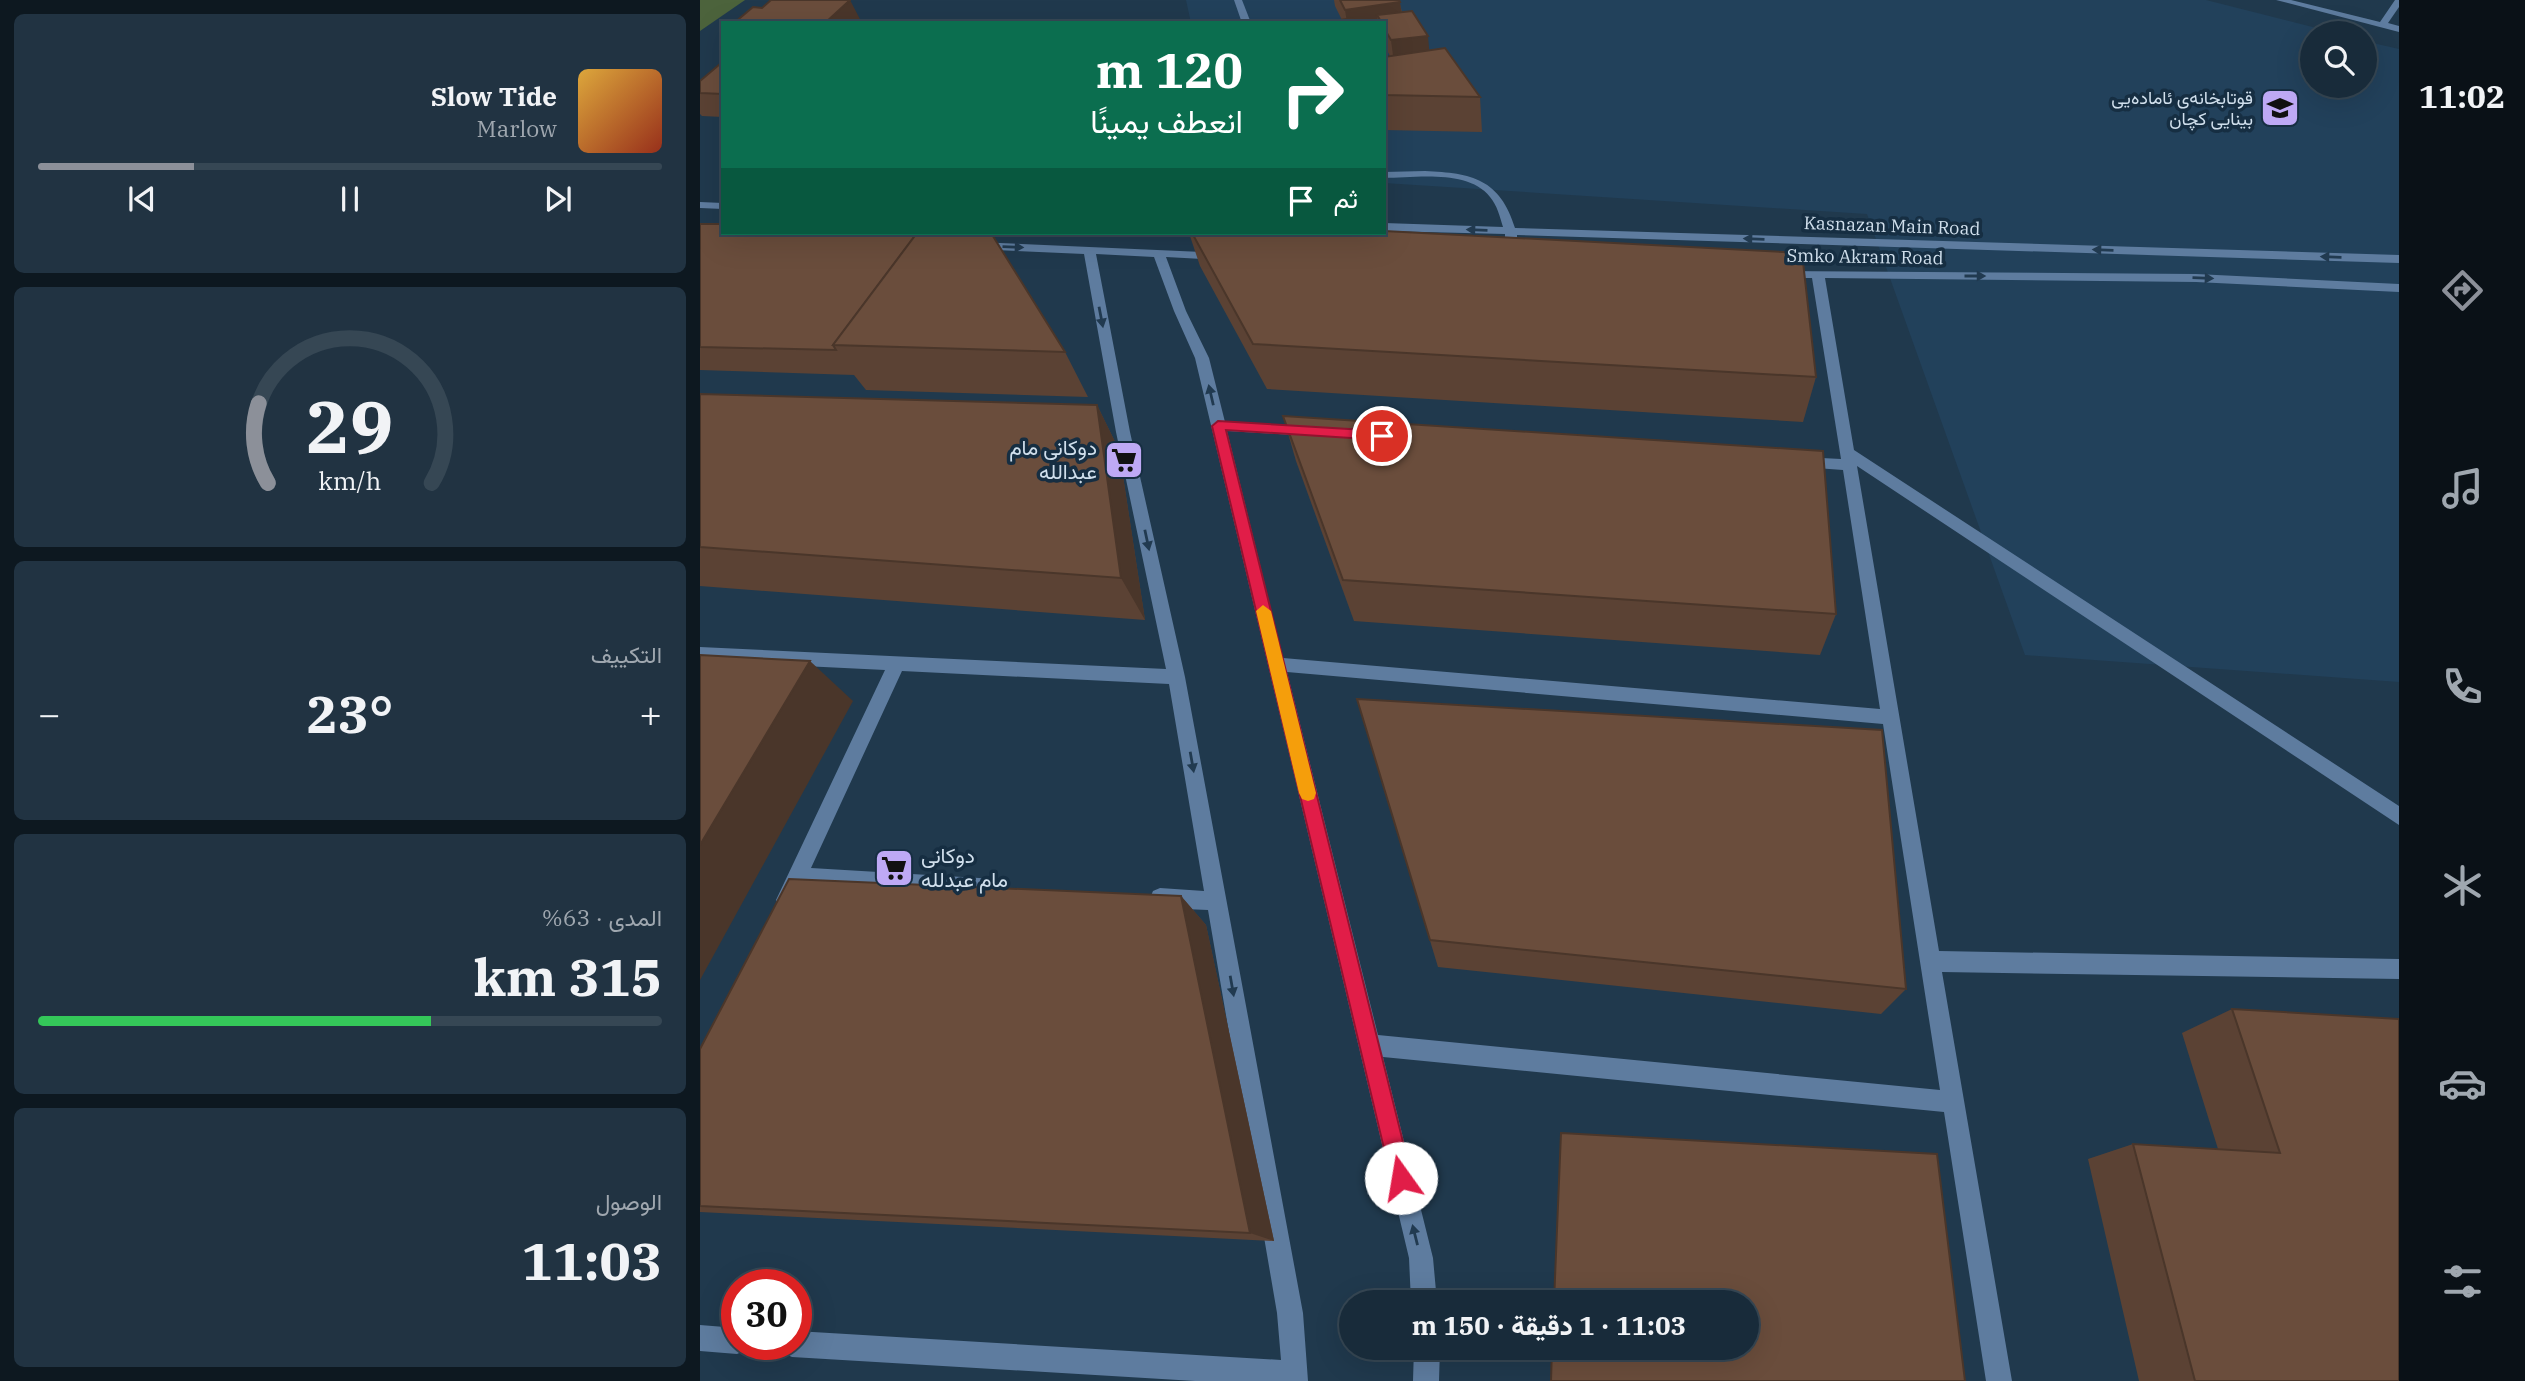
<!DOCTYPE html>
<html lang="ar">
<head>
<meta charset="utf-8">
<style>
  :root { --surface:#182b3a; --page:#213342; --text:#f1f3f6; --muted:#9fa7af; --line:#364754; --accent:#8c9099 }
  body { margin:0; font-family:"IBM Plex Serif",Vazirmatn,serif; background:var(--page); color:var(--text); direction:rtl; height:100vh; display:flex; flex-direction:column; font-size:26px; white-space:nowrap }
  * { box-sizing:border-box; margin:0 }
  p { font-size:23px; color:var(--muted) }
  .icon { flex:none; width:38px; height:38px; fill:none; stroke:currentColor; stroke-width:2; stroke-linecap:round; stroke-linejoin:round }
  .map { position:relative; flex:1; overflow:hidden; direction:ltr }
  .sheet { display:flex; flex-direction:column; gap:14px; padding:14px; background:#0d1820; width:700px }
  .sheet>* { flex:none }
  .guide { position:absolute; left:21px; top:21px; width:665px; height:214px; border-radius:0px; box-shadow:0 7px 28px #0002,0 0 0 2px var(--line); direction:rtl; background:#0b6e4f; color:#fff; overflow:hidden }
  .buttons { position:absolute; left:1600px; top:21px; display:grid; gap:14px }
  .buttons a { display:grid; place-items:center; width:77px; height:77px; border-radius:50%; background:var(--surface); box-shadow:0 7px 28px #0002,0 0 0 2px var(--line); font-size:35px }
  .speed { position:absolute; left:21px; top:1269px; display:flex; gap:14px; font-size:35px; font-weight:700; text-align:center }
  .speed>* { display:grid; place-content:center; width:91px; height:91px; border-radius:50%; background:var(--surface); box-shadow:0 7px 28px #0002,0 0 0 2px var(--line); line-height:1 }
  .speed .limit { border:10px solid #d22; background:#fff; color:#111 }
  .pin { position:absolute; display:grid; place-items:center; width:60px; height:60px; color:#fff; margin:-30px; border:4px solid #fff; border-radius:50%; box-shadow:0 2px 7px #0007 }
  .me { position:absolute; width:77px; margin:-38px; rotate:347deg; stroke-linejoin:round; filter:drop-shadow(0 0 5px #0008) }
  .turn { display:flex; align-items:center; gap:24px; height:147px; padding:0 28px; font-size:32px }
  .turn .icon { width:91px; height:91px; stroke-width:2.5 }
  .turn b { display:block; font-size:49px; line-height:60px }
  .then { display:flex; align-items:center; height:66px; padding:0 28px; background:#0003; gap:14px; font-size:26px }
  .big { font-size:52px; font-weight:800; line-height:1.1 }
  .sheet .widget { flex:1; display:flex; flex-direction:column; justify-content:center; gap:10px; min-width:0; padding:0 24px; border-radius:10px; background:var(--page) }
  .sheet .dial { align-items:center; gap:0 }
  .dial svg { height:182px; overflow:visible; fill:none; stroke:var(--line); stroke-width:7; stroke-linecap:round; text-anchor:middle }
  .dial text { fill:var(--text); stroke:none }
  .song { display:flex; align-items:center; gap:21px }
  .cover { width:84px; height:84px; border-radius:10px; background:linear-gradient(135deg,hsl(40 70% 55%),hsl(10 70% 35%)) }
  .played { height:7px; border-radius:4px; background:linear-gradient(90deg,var(--accent) 25%,var(--line) 25%) }
  .keys { display:flex; justify-content:space-around; direction:ltr }
  .heat { display:flex; justify-content:space-between; align-items:center; font-size:38px; direction:ltr }
  .charge { height:10px; border-radius:5px; background:linear-gradient(90deg,#34c759 63%,var(--line) 0) }
  .trip { position:absolute; left:639px; top:1290px; width:420px; height:70px; border-radius:35px; background:var(--surface); box-shadow:0 7px 28px #0002,0 0 0 2px var(--line); font-weight:800; line-height:70px; text-align:center; direction:rtl }
  main { display:flex; flex:1; min-height:0 }
  .tabs { display:flex; flex-direction:column; width:126px; justify-content:space-around; align-items:center; background:#0a1117; color:var(--muted) }
  .tabs .icon { width:49px; height:49px }
  .tabs .active { color:var(--accent) }
  .tabs b { font-size:32px; color:var(--text) }
  .map>svg:first-child { display:block }
  .built { fill:#22415b }
  .green { fill:#4c633c }
  .lines { fill:none; stroke-linecap:round; stroke-linejoin:round }
  .minor { fill:#5e7c9f; fill-rule:evenodd }
  .wall { fill:#5b4234 }
  .shaded-wall { fill:#4a362a }
  .building { fill:#6a4d3c; stroke:#4a362a; stroke-width:2 }
  .oneway { fill:#213a50 }
  .route { fill:#e11d48; stroke:#92132f; stroke-width:2 }
  .slow { fill:#f59e0b }
  .labels { text-anchor:middle; stroke-width:7; stroke-linejoin:round; paint-order:stroke }
  .far-poi-label { font-size:18px; fill:#d0dfec; stroke:#162e42; text-anchor:end }
  .far-street-label { font-size:18px; fill:#d0dfec; stroke:#162e42 }
  .poi-label { font-size:21px; fill:#d0dfec; stroke:#162e42; text-anchor:end }
</style>
</head>
<body>
<main>
<nav class="tabs">
<b>11:02</b>
<svg class="icon active" aria-label="directions" viewBox="0 0 24 24"><path d="M12 3l9 9-9 9-9-9zM9 14v-3h6M13 9l2 2-2 2"/></svg>
<svg class="icon" aria-label="music" viewBox="0 0 24 24"><path d="M9 18V5l10-2v13"/><circle cx="6" cy="18" r="3"/><circle cx="16" cy="16" r="3"/></svg>
<svg class="icon" aria-label="phone" viewBox="0 0 24 24"><path d="M5 4h4l2 5-3 2q2 4 5 5l2-3 5 2v4C11 20 4 13 5 4z"/></svg>
<svg class="icon" aria-label="climate" viewBox="0 0 24 24"><path d="M12 3v18M4 7l16 10M4 17L20 7"/></svg>
<svg class="icon" aria-label="car" viewBox="0 0 24 24"><path d="M5 17H2v-5l4-1 3-4h7l3 4 3 1v5h-3M9 17h6M6 11h13"/><circle cx="7" cy="17" r="2"/><circle cx="17" cy="17" r="2"/></svg>
<svg class="icon" aria-label="filters" viewBox="0 0 24 24"><path d="M4 7h16M4 17h16"/><circle cx="9" cy="7" r="2"/><circle cx="15" cy="17" r="2"/></svg>
</nav>
<div class="map">
<svg width="1699" height="1381" viewBox="0 0 1699 1381">
  <rect width="100%" height="100%" fill="#20394d"/>
  <polygon class="built" points="486,0 1506,0 1636,33 1612,33 1612,86 1664,86 1664,41 1699,49 1699,682 1325,655 1167,214 684,183 684,23 491,23"/>
  <polygon class="green" points="0,0 45,0 0,31"/>
  <g class="lines">
    <g class="minor">
      <polygon points="534,0 542,0 551,23 542,23"/>
      <polygon points="1576,0 1591,0 1680,22 1695,0 1699,0 1699,7 1688,23 1699,26 1699,32"/>
      <path d="M725 171C772 173 800 179 815 228L1699 255V263L817 235V240L811 244 805 240V234L684 231V223L803 227C800 217 797 205 790 197 768 169 715 178 684 178V172Z"/>
      <polygon points="0,202 23,203 23,209 0,208"/>
      <path d="M276 242 525 253V259L521 260 466 257 486 311 509 358 525 422 609 426 616 431 609 436 527 431 583 658 1180 709 1143 470 1102 467 1095 462 1102 457 1141 459 1112 278H1081L1077 277V271L1496 274 1699 284V292L1496 282 1125 278 1154 450 1699 806V825L1157 466 1239 951 1699 959V979L1242 972 1312 1381H1286L1244 1112 683 1057 733 1258 737 1302H711L709 1258 495 358 474 311 454 257 396 254 430 432 485 677 603 1313 608 1381H495L92 1357 83 1353 79 1344H96V1331L581 1360 577 1313 508 910 460 908 453 905 450 898 453 891 460 888 504 891 469 684 202 671 111 868 296 879 303 881 306 888 303 895 296 897 102 887 93 907 86 910 79 907 76 900 185 670 0 661V647L466 669 416 432 384 254 272 249V243ZM587 672 1183 724 1240 1090 678 1035Z"/>
      <polygon points="0,1325 37,1328 37,1344 49,1344 46,1350 37,1354 0,1351"/>
      <polygon points="714,1348 740,1348 739,1381 713,1381"/>
    </g>
  </g>
  <g class="wall">
    <polygon points="634,0 699,0 702,12 729,50 780,97 782,132 684,130 684,57 690,56 684,45 684,23 618,23 642,20 635,6"/>
    <polygon points="23,64 23,117 2,116 0,114 0,81"/>
    <polygon points="0,224 365,352 388,397 166,390 154,375 0,370"/>
    <polygon points="489,233 684,233 1116,377 1103,422 567,389 500,266"/>
    <polygon points="0,394 397,405 419,450 445,620 0,586"/>
    <polygon points="583,416 1136,614 1120,655 654,621 596,461"/>
    <polygon points="657,699 1206,989 1181,1014 738,967"/>
    <polygon points="481,896 506,925 574,1241 0,1212 0,1049"/>
    <polygon points="1532,1009 1699,1381 1439,1381 1388,1159 1433,1144 1518,1149 1482,1033"/>
  </g>
  <g class="shaded-wall">
    <polygon points="150,0 162,23 125,23"/>
    <polygon points="700,2 703,24 677,15 678,23 647,23 645,10"/>
    <polygon points="728,36 730,59 694,63 691,40"/>
    <polygon points="397,405 419,450 445,620 421,578"/>
    <polygon points="110,661 153,701 0,980 0,845"/>
    <polygon points="481,896 506,925 574,1241 550,1233"/>
  </g>
  <g class="building">
    <polygon points="71,0 150,0 125,23 34,23 53,7 62,8"/>
    <polygon points="640,0 699,0 700,2 645,10"/>
    <polygon points="712,11 728,36 691,40 684,28 684,23 682,23 677,15"/>
    <polygon points="653,18 655,23 618,23"/>
    <polygon points="745,48 780,97 684,95 684,57"/>
    <polygon points="20,64 23,64 23,94 0,93 0,81"/>
    <polygon points="0,224 23,224 23,233 217,233 133,345 136,350 0,347"/>
    <polygon points="684,231 1102,253 1116,377 553,344 492,233 684,233"/>
    <polygon points="217,233 291,233 365,352 133,345"/>
    <polygon points="0,394 397,405 421,578 0,547"/>
    <polygon points="583,416 1123,451 1136,614 643,580"/>
    <polygon points="0,655 110,661 0,845"/>
    <polygon points="657,699 1182,730 1206,989 730,940"/>
    <polygon points="89,879 481,896 550,1233 0,1206 0,1049"/>
    <polygon points="1532,1009 1699,1019 1699,1381 1495,1381 1433,1144 1580,1153"/>
    <polygon points="861,1133 1237,1154 1265,1381 851,1381 852,1348 1046,1348 1046,1302 854,1302"/>
  </g>
  <defs><path id="oneway-solid" d="M-6-.8H1V-3.2L6.5 0L1 3.2V.8H-6Z" transform="scale(1.75)"/></defs>
  <g class="oneway">
    <use href="#oneway-solid" transform="translate(777 230) rotate(-178)"/>
    <use href="#oneway-solid" transform="translate(1054 239) rotate(-178)"/>
    <use href="#oneway-solid" transform="translate(313 247) rotate(2)"/>
    <use href="#oneway-solid" transform="translate(1403 250) rotate(-178)"/>
    <use href="#oneway-solid" transform="translate(1631 257) rotate(-178)"/>
    <use href="#oneway-solid" transform="translate(1275 276)"/>
    <use href="#oneway-solid" transform="translate(1503 278) rotate(2)"/>
    <use href="#oneway-solid" transform="translate(401 317) rotate(79)"/>
    <use href="#oneway-solid" transform="translate(511 395) rotate(-103)"/>
    <use href="#oneway-solid" transform="translate(447 540) rotate(78)"/>
    <use href="#oneway-solid" transform="translate(492 762) rotate(80)"/>
    <use href="#oneway-solid" transform="translate(532 986) rotate(80)"/>
    <use href="#oneway-solid" transform="translate(715 1235) rotate(-104)"/>
  </g>
  <polygon class="route" points="518,421 682,431 689,436 682,440 526,430 712,1178 709,1186 701,1189 694,1186 691,1178 512,426"/>
  <polygon class="slow" points="563,605 571,611 616,793 614,799 608,801 602,799 599,793 556,611"/>
  <defs>
    <g id="school-square" transform="scale(2.0125)"><rect x="-9" y="-9" width="18" height="18" rx="4" fill="#bea9f5" stroke="#162e42"/><path d="M0-5L7-2L0 1L-7-2ZM-4 1L0 2.5L4 1V4Q0 6-4 4Z" fill="#111"/></g>
    <g id="supermarket-square" transform="scale(2.0125)"><rect x="-9" y="-9" width="18" height="18" rx="4" fill="#bea9f5" stroke="#162e42"/><path d="M-6-5.5h2.5l.6 2H6L4.5 2H-2.5L-4.4-4H-6ZM-1.5 3.2a1.3 1.3 0 1 0 .1 0ZM3 3.2a1.3 1.3 0 1 0 .1 0Z" fill="#111"/></g>
  </defs>
  <g fill-rule="evenodd">
    <use href="#school-square" x="1580" y="108"/>
    <use href="#supermarket-square" x="424" y="460"/>
    <use href="#supermarket-square" x="194" y="868"/>
  </g>
  <g class="labels">
    <g class="far-poi-label">
      <text x="1553" y="104">قوتابخانەی ئامادەیی<tspan x="1553" dy="21">بینایی کچان</tspan></text>
    </g>
    <g class="far-street-label">
      <text transform="translate(1192 226) rotate(2)" y="6">Kasnazan Main Road</text>
      <text transform="translate(1165 257) rotate(1)" y="6">Smko Akram Road</text>
    </g>
    <g class="poi-label">
      <text x="397" y="455">دوكانى مام<tspan x="397" dy="24">عبداللە</tspan></text>
      <text x="221" y="863" text-anchor="start">دوکانی<tspan x="221" dy="24">مام عبدللە</tspan></text>
    </g>
  </g>
</svg>
<div class="buttons">
<a><svg class="icon" aria-label="search" viewBox="0 0 24 24"><circle cx="10" cy="10" r="6"/><path d="M15 15l6 6"/></svg></a>
</div>
<div class="speed"><div class="limit">30</div></div>
<div class="pin" style="left:682px;top:436px;background:#d93025"><svg class="icon" aria-label="arrive" viewBox="0 0 24 24"><path d="M6 21V4h12l-3 4 3 4H6"/></svg></div>
<svg class="me" style="left:701px;top:1178px" viewBox="-20 -20 40 40"><circle r="19" fill="#fff"/><path d="M0-13L10 11 0 6-10 11z" fill="#e11d48"/></svg>
<div class="trip">11:03 · 1 دقيقة · 150 m</div>
<div class="guide">
<div class="turn"><svg class="icon" aria-label="right" viewBox="0 0 24 24"><path d="M7 20v-9h11M14 6l5 5-5 5"/></svg><div><b>120 m</b>انعطف يمينًا</div></div>
<div class="then">ثم<svg class="icon" aria-label="arrive" viewBox="0 0 24 24"><path d="M6 21V4h12l-3 4 3 4H6"/></svg></div>
</div>
</div>
<section class="sheet">
<div class="widget">
<div class="song"><i class="cover"></i><div><b>Slow Tide</b><p>Marlow</p></div></div>
<div class="played"></div>
<div class="keys"><svg class="icon" aria-label="previous" viewBox="0 0 24 24"><path d="M18 5L8 12l10 7zM5 5v14"/></svg><svg class="icon" aria-label="pause" viewBox="0 0 24 24"><path d="M8 5v14M16 5v14"/></svg><svg class="icon" aria-label="next" viewBox="0 0 24 24"><path d="M6 5l10 7-10 7zM19 5v14"/></svg></div>
</div>
<div class="widget dial"><svg viewBox="0 0 100 80">
<path d="M14 69A42 42 0 1 1 86 69"/>
<path d="M14 69A42 42 0 0 1 10 34" stroke="#8c9099"/>
<text x="50" y="56" font-size="32" font-weight="700">29</text>
<text x="50" y="72" font-size="11">km/h</text>
</svg></div>
<div class="widget"><p>التكييف</p>
<div class="heat"><a>−</a><b class="big">23°</b><a>+</a></div>
</div>
<div class="widget"><p>المدى · 63%</p><b class="big">315 km</b><div class="charge"></div></div>
<div class="widget"><p>الوصول</p><b class="big">11:03</b></div>
</section>
</main>
</body>
</html>
